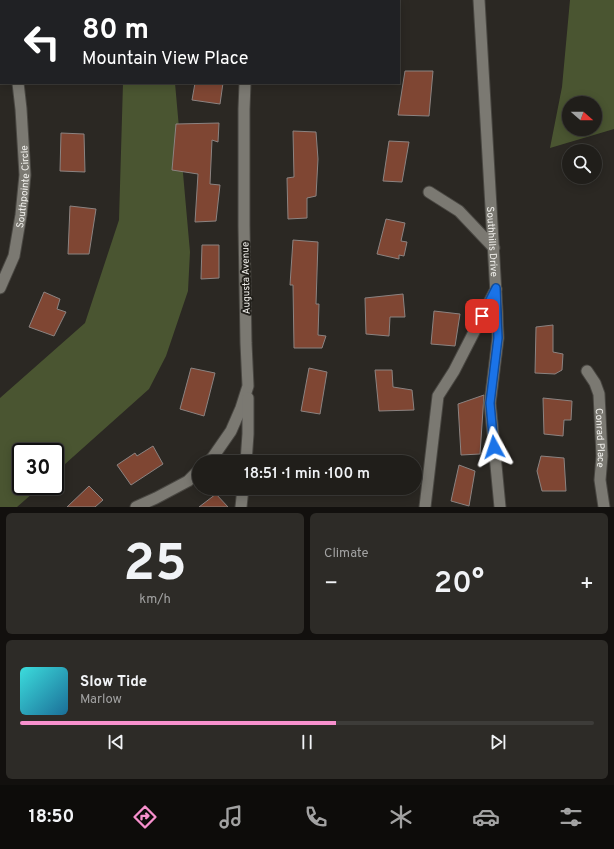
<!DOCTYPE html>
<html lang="en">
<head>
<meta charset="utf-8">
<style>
  :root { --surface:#201e1a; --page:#2d2b27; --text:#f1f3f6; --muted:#a2a2a2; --line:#3d3c39; --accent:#f790cd }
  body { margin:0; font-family:Overpass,sans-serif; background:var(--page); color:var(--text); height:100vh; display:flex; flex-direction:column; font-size:15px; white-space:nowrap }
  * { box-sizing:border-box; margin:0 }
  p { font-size:13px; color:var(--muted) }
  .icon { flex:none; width:22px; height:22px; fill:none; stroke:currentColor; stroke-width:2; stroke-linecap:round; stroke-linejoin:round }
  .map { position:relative; height:507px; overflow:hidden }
  .panel { display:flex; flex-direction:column; gap:6px; padding:6px; background:#12100e; flex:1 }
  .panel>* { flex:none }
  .guide { position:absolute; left:0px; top:0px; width:400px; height:84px; box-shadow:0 2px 10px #0003,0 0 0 1px var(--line); background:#202124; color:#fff; overflow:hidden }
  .needle { width:26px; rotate:110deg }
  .tools { position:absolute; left:562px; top:96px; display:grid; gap:8px }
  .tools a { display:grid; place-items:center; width:40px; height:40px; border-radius:50%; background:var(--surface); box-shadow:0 2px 10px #0003,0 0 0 1px var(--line); font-size:20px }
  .speed { position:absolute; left:12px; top:443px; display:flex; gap:8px; font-size:20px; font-weight:700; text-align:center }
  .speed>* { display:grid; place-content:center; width:52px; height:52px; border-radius:50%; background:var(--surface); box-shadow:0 2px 10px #0003,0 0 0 1px var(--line); line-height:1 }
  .speed .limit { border:2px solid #111; border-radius:6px; background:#fff; color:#111 }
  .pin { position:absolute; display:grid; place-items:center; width:34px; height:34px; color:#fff; margin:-17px; border-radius:8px; box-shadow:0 2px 6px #0006 }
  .me { position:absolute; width:44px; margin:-22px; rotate:355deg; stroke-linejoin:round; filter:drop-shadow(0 0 3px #0008) }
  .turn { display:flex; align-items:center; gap:14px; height:84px; padding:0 16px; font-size:18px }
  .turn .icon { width:52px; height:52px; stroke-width:2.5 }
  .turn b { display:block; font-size:28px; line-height:34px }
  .big { font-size:30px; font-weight:600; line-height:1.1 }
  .panel .card { flex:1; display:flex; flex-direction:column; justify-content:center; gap:6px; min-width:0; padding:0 14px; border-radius:6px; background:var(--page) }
  .panel .dial { align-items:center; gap:0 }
  .dial b { font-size:52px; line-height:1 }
  .song { display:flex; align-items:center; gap:12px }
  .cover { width:48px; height:48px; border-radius:6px; background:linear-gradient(135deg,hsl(180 70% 55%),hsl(200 70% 35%)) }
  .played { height:4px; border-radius:2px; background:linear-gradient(90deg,var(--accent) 55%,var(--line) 55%) }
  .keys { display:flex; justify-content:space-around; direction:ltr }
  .heat { display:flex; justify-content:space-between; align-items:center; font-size:22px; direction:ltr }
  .panel .tiles { flex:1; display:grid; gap:6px; grid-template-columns:1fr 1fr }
  .card:last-child { grid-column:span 2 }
  .trip { position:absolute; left:192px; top:455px; width:230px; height:40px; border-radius:20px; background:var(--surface); box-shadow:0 2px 10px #0003,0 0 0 1px var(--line); font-weight:600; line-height:40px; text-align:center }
  .tab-bar { display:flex; height:64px; justify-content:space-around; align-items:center; background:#0d0c0a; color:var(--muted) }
  .tab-bar .icon { width:28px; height:28px }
  .tab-bar .current { color:var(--accent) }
  .tab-bar b { font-size:18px; color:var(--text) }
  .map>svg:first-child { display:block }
  .green { fill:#4a5531; fill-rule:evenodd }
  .building { fill:#7f4633; stroke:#8b8381 }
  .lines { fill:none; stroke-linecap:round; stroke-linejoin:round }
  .street-casing { stroke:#494742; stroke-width:13 }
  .street { stroke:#7b7972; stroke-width:11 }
  .route-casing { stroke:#114b97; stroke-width:10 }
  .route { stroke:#1a73e8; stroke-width:7 }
  .labels { text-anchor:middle; stroke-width:4; stroke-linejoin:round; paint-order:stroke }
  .street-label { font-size:10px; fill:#f2f1ed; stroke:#211f1a }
</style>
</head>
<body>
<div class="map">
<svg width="614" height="507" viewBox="0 0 614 507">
  <rect width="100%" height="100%" fill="#2b2823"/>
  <g class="green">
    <path d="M570 0H614V129L550 148 562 87ZM569 103H595V129H569Z"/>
    <polygon points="123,83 175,83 190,252 188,291 166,356 149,389 55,473 55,452 21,452 21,486 41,486 17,507 0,507 0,398 85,323 119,220"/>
  </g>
  <g class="building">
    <polygon points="405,71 433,71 429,116 398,115"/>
    <polygon points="195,83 223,83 220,104 192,100"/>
    <polygon points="219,123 218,142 212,140 210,184 220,185 216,221 195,222 198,174 172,170 176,124"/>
    <polygon points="293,131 316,132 318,159 316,196 307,198 307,218 288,219 287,178 294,177"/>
    <polygon points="61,133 84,134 85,172 60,171"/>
    <polygon points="389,141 409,142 402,182 383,181"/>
    <polygon points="70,206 96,209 89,254 68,254"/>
    <polygon points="386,219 405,223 401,241 407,242 404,256 399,255 399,259 377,254"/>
    <polygon points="293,240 318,242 316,304 319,304 318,335 326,336 322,348 294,348 293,285 290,285"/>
    <polygon points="202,245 219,245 219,278 201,279"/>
    <polygon points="44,292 60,299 57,309 66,312 54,336 29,327"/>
    <polygon points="403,294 405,317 390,317 389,336 366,334 365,298"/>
    <polygon points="434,311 460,314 455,346 431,344"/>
    <polygon points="553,325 553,352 563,354 562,370 555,374 535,373 536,327"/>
    <polygon points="191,368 215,373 204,416 180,409"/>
    <polygon points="309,368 327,372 320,414 301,411"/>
    <polygon points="375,370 392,370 393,387 412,390 414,410 379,411"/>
    <polygon points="484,395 480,454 461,455 458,404"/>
    <polygon points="543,398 572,401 571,420 564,420 563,436 544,434"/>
    <polygon points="153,446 163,464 131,485 117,465 135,453 137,456"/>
    <polygon points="541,456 564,458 566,491 542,491 537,471"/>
    <polygon points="459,465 475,471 469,506 451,501"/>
    <polygon points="89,486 103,500 95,507 67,507"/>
    <polygon points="216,494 228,507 199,507"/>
  </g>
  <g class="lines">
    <g class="street-casing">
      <g id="street">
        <polyline points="7,0 7,1"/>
        <path id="s1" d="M479 0 497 311 498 338 490 403 500 507"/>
        <polyline points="63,1 65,0"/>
        <polyline points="263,1 263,0"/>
        <polyline points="429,192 459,211 494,248"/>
        <path id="s2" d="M0 288 14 256 21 215 25 175 21 109 18 83"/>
        <path id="s3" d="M587 371 595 383 599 394 602 456 600 480 604 507"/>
        <polyline points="208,462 213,457 231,431 241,408 248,386 246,343 244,226 244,109 245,83"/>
        <polyline points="246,462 248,434 248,398"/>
        <polyline points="136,507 156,498 188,481 199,470"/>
        <polyline points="241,507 243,488"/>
        <polyline points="425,507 438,396 454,371 496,289"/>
      </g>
    </g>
    <use href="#street" class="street"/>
  </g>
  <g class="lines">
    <g class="route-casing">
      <polyline id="route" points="482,316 496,288 498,338 490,403 494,447"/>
    </g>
    <use href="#route" class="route"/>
  </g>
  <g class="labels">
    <g class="street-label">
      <text dy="4" stroke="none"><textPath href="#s2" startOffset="105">Southpointe Circle</textPath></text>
      <text dy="4" stroke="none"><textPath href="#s1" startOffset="242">Southhills Drive</textPath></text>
      <text transform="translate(245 278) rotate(-91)" y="4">Augusta Avenue</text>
      <text dy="4" stroke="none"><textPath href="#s3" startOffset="70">Conrad Place</textPath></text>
    </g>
  </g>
</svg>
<div class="tools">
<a><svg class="needle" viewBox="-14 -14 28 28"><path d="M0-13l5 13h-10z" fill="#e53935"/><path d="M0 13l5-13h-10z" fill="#a2a2a2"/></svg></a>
<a><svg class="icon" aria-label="search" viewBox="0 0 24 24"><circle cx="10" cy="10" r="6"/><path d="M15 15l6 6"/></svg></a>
</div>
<div class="speed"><div class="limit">30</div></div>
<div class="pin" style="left:482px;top:316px;background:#d93025"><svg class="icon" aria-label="arrive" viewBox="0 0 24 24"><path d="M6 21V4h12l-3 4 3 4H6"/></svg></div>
<svg class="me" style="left:494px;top:447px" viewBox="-20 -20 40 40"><path d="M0-17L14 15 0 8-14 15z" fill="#1a73e8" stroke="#fff" stroke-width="4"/></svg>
<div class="trip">18:51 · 1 min · 100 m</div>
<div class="guide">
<div class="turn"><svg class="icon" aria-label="left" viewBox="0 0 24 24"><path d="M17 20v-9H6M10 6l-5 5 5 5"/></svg><div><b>80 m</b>Mountain View Place</div></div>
</div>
</div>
<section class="panel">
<div class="tiles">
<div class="card dial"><b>25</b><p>km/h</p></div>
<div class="card"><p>Climate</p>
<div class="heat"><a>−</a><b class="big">20°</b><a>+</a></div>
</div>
<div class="card">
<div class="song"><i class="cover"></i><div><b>Slow Tide</b><p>Marlow</p></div></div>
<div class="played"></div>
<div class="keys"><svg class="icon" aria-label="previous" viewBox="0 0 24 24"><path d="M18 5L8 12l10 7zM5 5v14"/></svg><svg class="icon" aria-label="pause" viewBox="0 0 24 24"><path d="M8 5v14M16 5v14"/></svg><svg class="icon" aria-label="next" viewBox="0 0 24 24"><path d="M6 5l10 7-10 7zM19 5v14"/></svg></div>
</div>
</div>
</section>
<nav class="tab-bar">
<b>18:50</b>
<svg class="icon current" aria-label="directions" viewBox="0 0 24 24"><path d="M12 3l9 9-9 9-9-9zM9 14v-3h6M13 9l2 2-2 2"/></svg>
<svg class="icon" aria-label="music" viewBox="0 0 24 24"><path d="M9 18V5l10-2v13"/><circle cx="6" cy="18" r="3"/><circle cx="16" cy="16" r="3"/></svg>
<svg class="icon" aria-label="phone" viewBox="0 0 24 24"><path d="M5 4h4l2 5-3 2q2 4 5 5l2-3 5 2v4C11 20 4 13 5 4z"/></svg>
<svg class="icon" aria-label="climate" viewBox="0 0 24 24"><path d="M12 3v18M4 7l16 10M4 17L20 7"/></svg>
<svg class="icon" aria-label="car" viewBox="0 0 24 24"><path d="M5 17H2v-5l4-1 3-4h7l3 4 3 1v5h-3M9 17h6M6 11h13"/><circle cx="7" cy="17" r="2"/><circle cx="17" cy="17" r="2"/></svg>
<svg class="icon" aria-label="filters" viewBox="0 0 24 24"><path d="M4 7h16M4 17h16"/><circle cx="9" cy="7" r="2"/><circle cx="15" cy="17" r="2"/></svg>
</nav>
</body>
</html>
